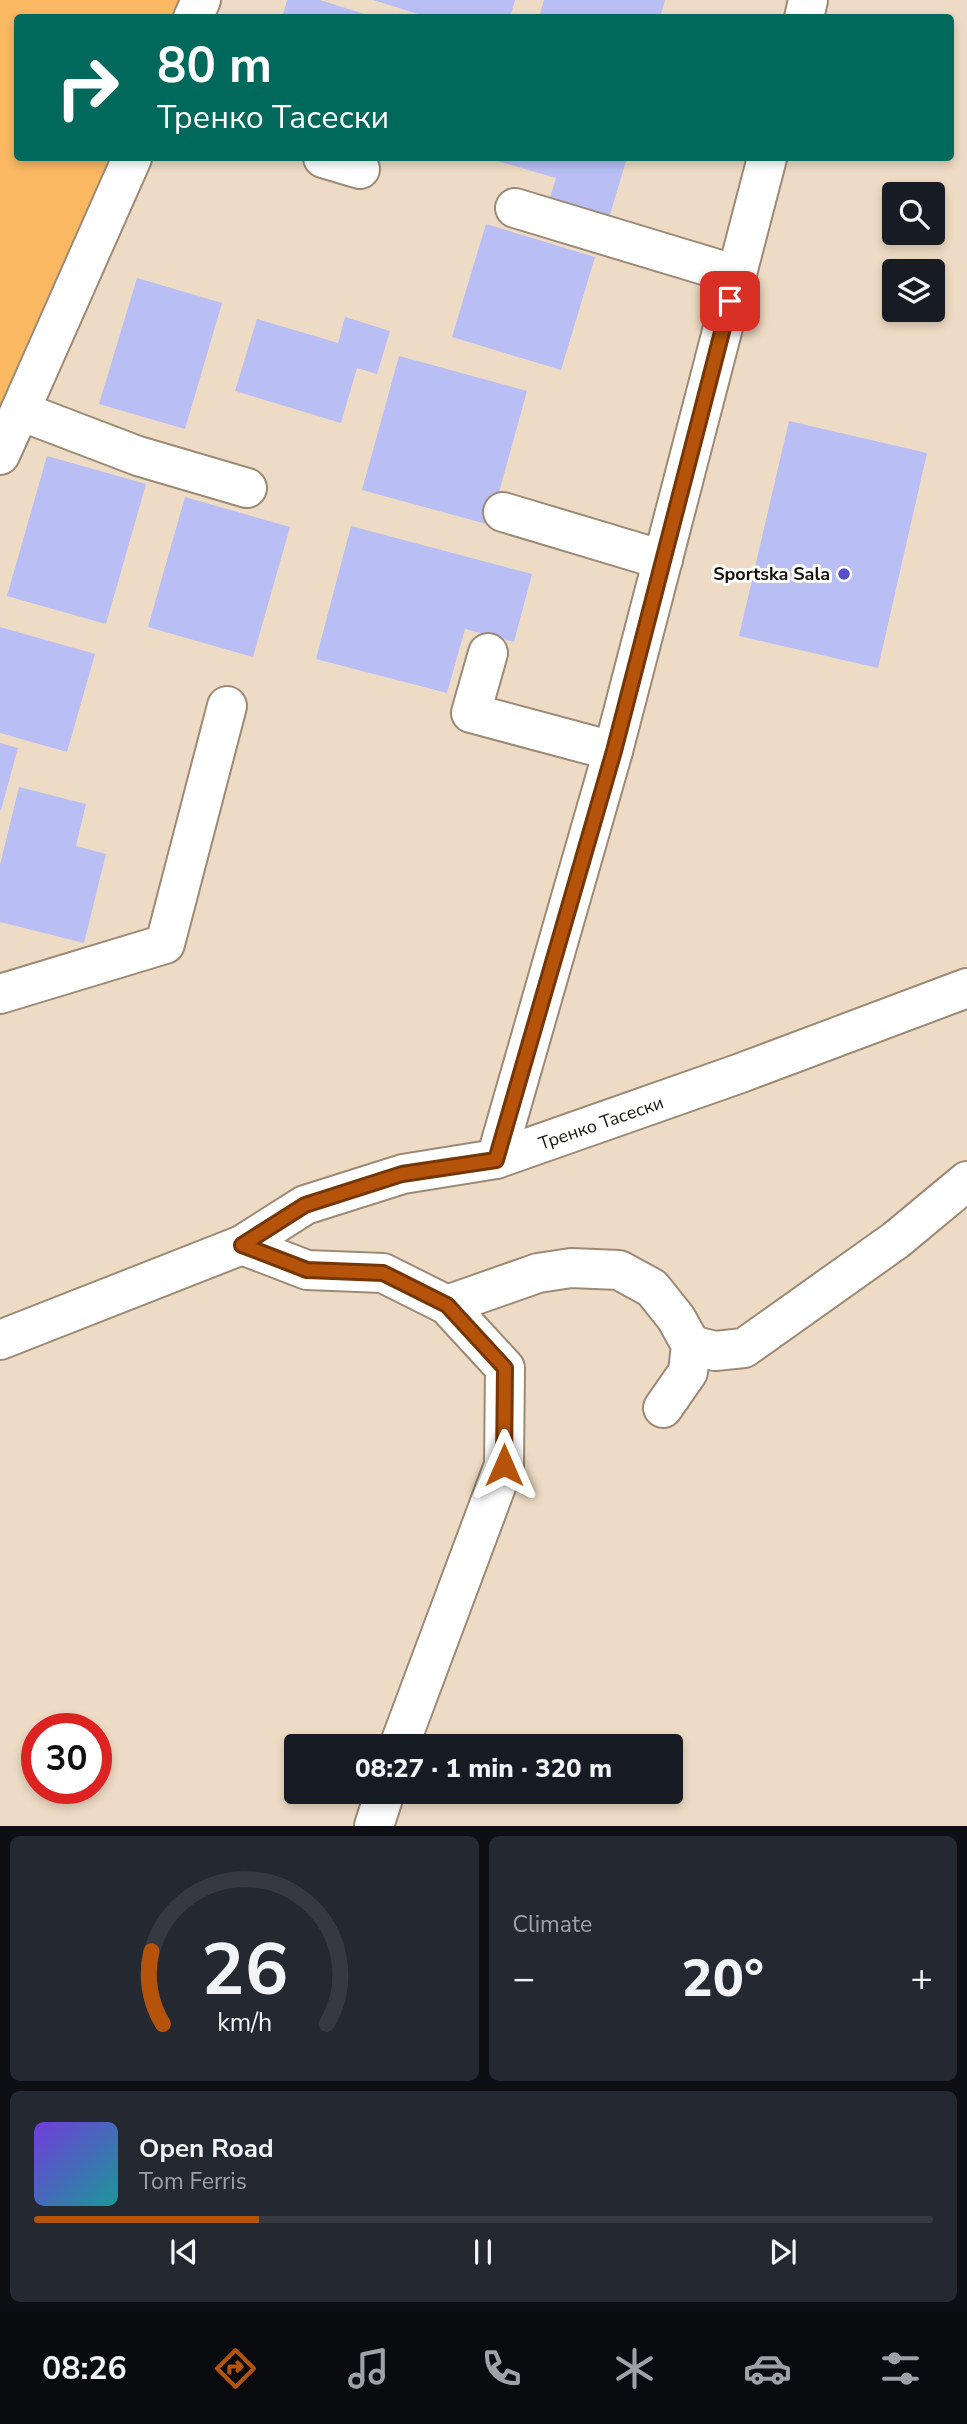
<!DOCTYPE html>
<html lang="en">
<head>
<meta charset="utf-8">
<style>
  :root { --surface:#171b24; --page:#242831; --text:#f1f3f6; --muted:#9ea1a6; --line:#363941; --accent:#b45309 }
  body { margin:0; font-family:"Nunito Sans",sans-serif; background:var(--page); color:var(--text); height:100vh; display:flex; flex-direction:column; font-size:26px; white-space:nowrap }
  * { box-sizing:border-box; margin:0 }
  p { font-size:23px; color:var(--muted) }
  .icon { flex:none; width:38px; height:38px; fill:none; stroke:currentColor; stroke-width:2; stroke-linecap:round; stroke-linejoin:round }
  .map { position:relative; height:1826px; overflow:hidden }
  .sheet { display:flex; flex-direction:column; gap:10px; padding:10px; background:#0d0f14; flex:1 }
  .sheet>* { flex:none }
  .top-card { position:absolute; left:14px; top:14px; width:940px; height:147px; border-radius:7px; box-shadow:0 4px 10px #0003; background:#00695c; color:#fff; overflow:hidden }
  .buttons { position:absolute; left:882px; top:182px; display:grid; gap:14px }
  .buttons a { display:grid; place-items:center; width:63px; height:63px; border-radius:7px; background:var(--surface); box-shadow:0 4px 10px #0003; font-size:35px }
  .speed { position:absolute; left:21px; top:1713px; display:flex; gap:14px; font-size:35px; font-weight:700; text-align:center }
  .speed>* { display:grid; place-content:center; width:91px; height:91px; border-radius:50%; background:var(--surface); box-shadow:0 4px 10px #0003; line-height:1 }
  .speed .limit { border:10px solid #d22; background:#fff; color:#111 }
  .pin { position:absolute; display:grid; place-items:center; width:60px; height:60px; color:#fff; margin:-30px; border-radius:14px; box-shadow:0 4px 10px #0006 }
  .me { position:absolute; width:77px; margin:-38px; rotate:0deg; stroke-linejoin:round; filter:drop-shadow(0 0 5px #0008) }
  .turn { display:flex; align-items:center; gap:24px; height:147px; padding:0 28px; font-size:32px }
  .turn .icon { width:91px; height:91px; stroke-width:2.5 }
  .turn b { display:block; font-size:49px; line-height:60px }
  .big { font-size:52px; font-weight:800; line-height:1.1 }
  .sheet .widget { flex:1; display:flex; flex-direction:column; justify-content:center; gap:10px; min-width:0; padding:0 24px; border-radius:10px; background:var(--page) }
  .sheet .dial { align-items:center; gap:0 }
  .dial svg { height:182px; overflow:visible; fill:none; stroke:var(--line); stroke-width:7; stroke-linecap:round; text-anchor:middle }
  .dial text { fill:var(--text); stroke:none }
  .song { display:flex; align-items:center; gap:21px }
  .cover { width:84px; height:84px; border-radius:10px; background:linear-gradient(135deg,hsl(260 70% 55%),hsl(180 70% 35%)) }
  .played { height:7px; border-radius:4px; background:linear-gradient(90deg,var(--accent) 25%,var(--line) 25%) }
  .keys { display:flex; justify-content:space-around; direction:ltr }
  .heat { display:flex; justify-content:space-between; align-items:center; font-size:38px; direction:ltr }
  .sheet .tiles { flex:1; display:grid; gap:10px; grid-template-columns:1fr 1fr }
  .widget:last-child { grid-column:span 2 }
  .trip { position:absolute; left:284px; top:1734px; width:399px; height:70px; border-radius:7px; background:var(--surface); box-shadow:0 4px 10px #0003; font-weight:800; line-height:70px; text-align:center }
  .menu { display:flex; height:112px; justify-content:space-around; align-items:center; background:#090b0e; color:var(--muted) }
  .menu .icon { width:49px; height:49px }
  .menu .current { color:var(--accent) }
  .menu b { font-size:32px; color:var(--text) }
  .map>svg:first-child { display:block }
  .green { fill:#fbb863 }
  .building { fill:#b9bef5 }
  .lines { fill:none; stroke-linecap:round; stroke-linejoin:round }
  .minor-casing { stroke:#9c8a76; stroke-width:42 }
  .minor { stroke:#fff; stroke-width:38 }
  .route-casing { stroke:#753606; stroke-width:18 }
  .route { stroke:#b45309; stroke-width:12 }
  .poi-dot { fill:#5750c8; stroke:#fff; stroke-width:2.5 }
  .labels { text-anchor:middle; stroke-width:6; stroke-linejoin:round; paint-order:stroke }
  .poi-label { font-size:18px; font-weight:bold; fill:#171109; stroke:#fff; text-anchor:end }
  .street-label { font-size:18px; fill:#171109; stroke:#fff }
</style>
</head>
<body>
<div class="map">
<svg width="967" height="1826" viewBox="0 0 967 1826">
  <rect width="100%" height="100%" fill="#eedbc5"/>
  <polygon class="green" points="0,0 201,0 193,17 18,18 18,158 132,158 0,455"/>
  <g class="building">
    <polygon points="287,0 320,0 377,18 282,18"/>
    <polygon points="373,0 515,0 510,18 431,18"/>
    <polygon points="544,0 665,0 660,18 539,18"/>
    <polygon points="494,158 627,158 608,221 548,204 556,178 494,160"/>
    <polygon points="486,224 595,257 561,370 452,337"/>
    <polygon points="137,278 222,303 185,429 99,404"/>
    <polygon points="345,317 390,331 377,374 357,368 341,423 235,391 257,319 338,343"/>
    <polygon points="399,356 527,391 490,525 362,490"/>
    <polygon points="789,421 927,453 878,668 739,636"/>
    <polygon points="47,456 146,484 106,624 7,596"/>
    <polygon points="185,497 290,527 253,657 148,627"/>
    <polygon points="351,526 532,574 514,642 465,629 447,693 316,659"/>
    <polygon points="0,627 95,654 67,752 0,733"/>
    <polygon points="0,743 18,748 1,810 0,810"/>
    <polygon points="19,787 86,804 76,846 106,854 84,943 0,922 0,865"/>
  </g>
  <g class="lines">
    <g class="minor-casing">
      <g id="minor">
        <polyline points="193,18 201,0"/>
        <polyline points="804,18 808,0"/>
        <polyline points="323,158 360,169"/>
        <polyline points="515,208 737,275"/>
        <polyline points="20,411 132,158"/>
        <polyline points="0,455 20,411 138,456 247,488"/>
        <polyline points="503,512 663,560"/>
        <polyline points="488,653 471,713 613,751"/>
        <polyline points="0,994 165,944 227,706"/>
        <polyline points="496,1159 613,751 767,158"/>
        <polyline points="242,1245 307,1270 383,1273 447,1305 505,1368 504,1465 399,1746"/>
        <polyline points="447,1305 538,1273 571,1268 619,1270 652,1288 676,1318 691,1345 688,1372 663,1408"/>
        <polyline points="0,1340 242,1245 305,1205 403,1174 496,1159 738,1074 967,988"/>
        <polyline points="691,1345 715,1351 744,1348 896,1240 967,1181"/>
        <polyline points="374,1826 385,1792"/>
      </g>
    </g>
    <use href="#minor" class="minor"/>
  </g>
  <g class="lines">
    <g class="route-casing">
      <polyline id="route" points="504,1465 505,1368 447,1305 383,1273 307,1270 242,1245 305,1205 402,1174 496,1160 614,751 730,301"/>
    </g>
    <use href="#route" class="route"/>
  </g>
  <circle class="poi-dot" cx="844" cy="574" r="7"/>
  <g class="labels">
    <g class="poi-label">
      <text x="830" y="580">Sportska Sala</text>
    </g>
    <g class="street-label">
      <text transform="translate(601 1123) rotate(-19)" y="6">Тренко Тасески</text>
    </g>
  </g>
</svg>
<div class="buttons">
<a><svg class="icon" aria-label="search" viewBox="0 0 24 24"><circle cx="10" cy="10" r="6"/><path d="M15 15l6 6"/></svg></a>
<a><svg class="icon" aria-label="layers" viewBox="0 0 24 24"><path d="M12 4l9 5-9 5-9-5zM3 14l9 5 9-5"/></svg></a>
</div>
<div class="speed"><div class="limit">30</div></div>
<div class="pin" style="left:730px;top:301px;background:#d93025"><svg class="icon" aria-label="arrive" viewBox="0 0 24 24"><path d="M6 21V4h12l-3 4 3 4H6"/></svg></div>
<svg class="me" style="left:504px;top:1465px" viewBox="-20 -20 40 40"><path d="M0-17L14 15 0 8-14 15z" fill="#b45309" stroke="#fff" stroke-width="4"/></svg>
<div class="trip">08:27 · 1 min · 320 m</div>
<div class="top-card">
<div class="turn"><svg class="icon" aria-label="right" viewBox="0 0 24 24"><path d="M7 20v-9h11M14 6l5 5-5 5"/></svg><div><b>80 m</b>Тренко Тасески</div></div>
</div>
</div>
<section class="sheet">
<div class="tiles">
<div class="widget dial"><svg viewBox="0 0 100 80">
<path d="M14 69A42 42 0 1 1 86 69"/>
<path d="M14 69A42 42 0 0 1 9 37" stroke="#b45309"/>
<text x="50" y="56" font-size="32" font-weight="700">26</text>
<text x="50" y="72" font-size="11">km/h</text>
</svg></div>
<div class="widget"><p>Climate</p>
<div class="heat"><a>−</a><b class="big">20°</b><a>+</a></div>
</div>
<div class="widget">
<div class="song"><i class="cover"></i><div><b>Open Road</b><p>Tom Ferris</p></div></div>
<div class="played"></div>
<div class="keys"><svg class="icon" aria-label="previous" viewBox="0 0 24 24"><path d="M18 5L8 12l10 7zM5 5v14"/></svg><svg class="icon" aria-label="pause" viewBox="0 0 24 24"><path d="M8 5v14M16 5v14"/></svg><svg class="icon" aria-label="next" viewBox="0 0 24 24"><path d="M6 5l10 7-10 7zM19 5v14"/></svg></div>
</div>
</div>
</section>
<nav class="menu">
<b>08:26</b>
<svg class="icon current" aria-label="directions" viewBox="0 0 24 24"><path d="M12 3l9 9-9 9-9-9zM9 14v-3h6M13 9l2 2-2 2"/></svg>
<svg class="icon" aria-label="music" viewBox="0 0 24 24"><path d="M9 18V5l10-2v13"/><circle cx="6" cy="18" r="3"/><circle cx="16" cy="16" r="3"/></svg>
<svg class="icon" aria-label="phone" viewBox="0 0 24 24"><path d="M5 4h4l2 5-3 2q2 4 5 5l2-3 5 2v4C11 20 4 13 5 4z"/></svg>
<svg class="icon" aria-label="climate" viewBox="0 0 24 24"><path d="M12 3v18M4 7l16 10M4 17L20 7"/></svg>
<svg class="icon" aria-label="car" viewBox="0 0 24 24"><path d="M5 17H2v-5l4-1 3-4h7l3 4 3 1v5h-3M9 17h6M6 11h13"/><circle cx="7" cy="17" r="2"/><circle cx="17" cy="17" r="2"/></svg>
<svg class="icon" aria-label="filters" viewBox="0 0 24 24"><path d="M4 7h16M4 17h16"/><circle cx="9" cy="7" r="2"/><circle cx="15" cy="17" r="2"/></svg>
</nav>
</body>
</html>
